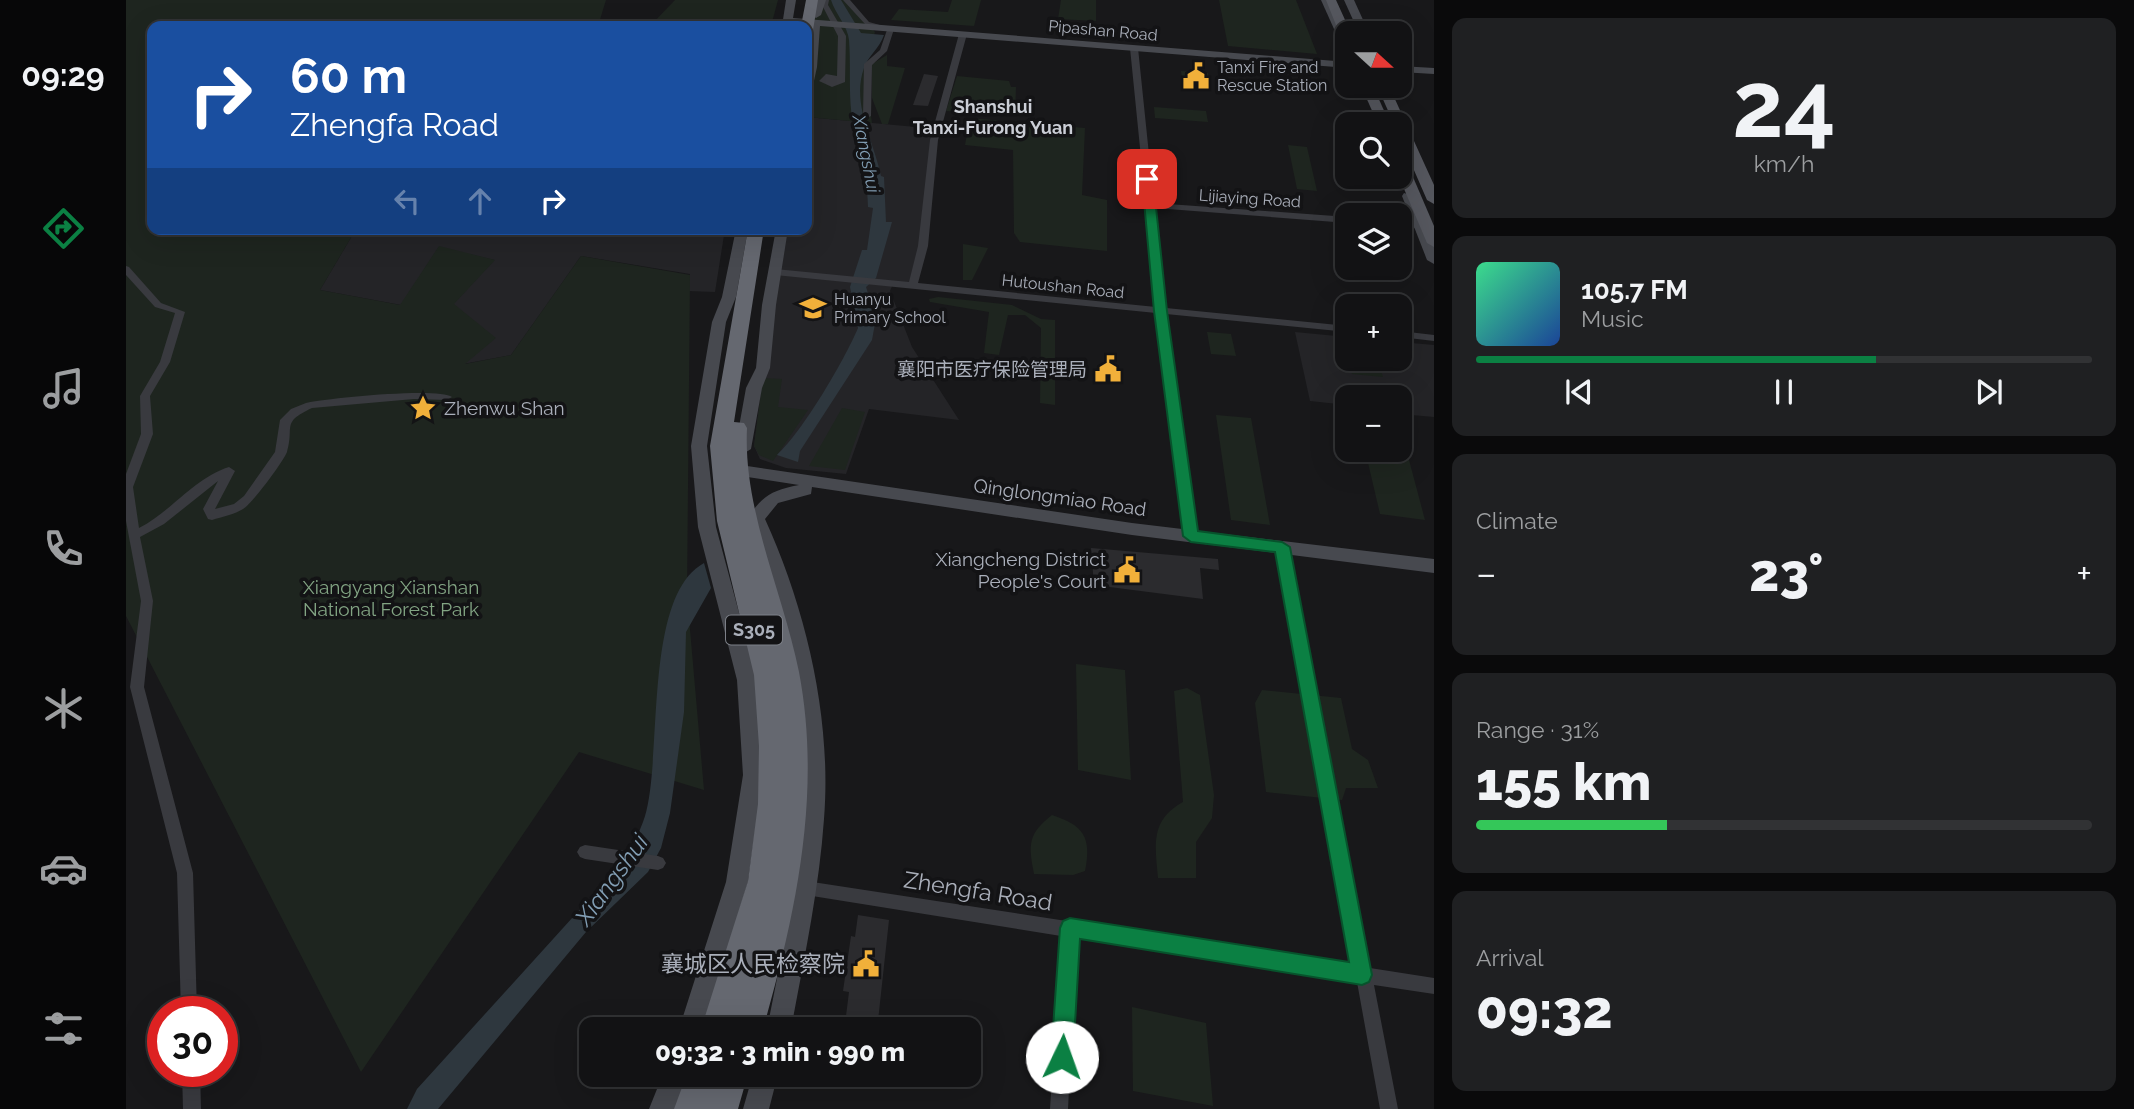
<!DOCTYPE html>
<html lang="en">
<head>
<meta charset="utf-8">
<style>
  :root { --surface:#121214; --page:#1f2022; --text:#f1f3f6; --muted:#9c9ea0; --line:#313234; --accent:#0b8043 }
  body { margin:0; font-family:Raleway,"Noto Sans SC",sans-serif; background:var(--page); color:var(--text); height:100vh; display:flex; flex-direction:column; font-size:26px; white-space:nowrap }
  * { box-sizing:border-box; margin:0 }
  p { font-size:23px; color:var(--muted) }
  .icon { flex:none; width:38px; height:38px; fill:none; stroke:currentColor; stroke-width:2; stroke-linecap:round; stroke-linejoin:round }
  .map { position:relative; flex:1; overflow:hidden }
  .details { display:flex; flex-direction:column; gap:18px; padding:18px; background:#0a0a0b; width:700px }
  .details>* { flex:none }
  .guide { position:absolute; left:21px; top:21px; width:665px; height:214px; border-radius:14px; box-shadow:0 7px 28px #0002,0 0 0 2px var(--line); background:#1a4fa0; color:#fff; overflow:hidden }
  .needle { width:46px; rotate:111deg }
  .controls { position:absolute; left:1209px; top:21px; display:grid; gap:14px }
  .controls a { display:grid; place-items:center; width:77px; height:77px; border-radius:14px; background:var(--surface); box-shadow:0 7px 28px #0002,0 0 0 2px var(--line); font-size:35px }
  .speed { position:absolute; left:21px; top:996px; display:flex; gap:14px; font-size:35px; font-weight:700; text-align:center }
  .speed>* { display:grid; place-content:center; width:91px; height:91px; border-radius:50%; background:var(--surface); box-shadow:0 7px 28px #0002,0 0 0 2px var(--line); line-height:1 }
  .speed .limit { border:10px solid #d22; background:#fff; color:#111 }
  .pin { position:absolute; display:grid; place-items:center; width:60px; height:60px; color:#fff; margin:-30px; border-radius:14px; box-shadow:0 4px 10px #0006 }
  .me { position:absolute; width:77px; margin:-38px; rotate:3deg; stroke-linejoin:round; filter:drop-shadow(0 0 5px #0008) }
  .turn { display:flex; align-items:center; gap:24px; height:147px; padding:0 28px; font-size:32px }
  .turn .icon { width:91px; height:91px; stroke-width:2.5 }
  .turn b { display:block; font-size:49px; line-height:60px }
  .lanes { display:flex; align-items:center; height:66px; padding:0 28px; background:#0003; justify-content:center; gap:35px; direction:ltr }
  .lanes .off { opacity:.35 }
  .big { font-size:52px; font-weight:800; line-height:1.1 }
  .details .tile { flex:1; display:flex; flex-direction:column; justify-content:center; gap:10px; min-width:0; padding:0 24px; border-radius:14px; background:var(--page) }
  .details .dial { align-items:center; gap:0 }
  .dial b { font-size:91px; line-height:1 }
  .song { display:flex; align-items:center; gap:21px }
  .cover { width:84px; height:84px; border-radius:10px; background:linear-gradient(135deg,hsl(150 70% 55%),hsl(220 70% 35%)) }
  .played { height:7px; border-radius:4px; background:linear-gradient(90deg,var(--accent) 65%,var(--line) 65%) }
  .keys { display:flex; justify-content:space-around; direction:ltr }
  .heat { display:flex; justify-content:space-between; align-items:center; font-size:38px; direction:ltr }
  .charge { height:10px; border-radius:5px; background:linear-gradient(90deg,#34c759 31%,var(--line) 0) }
  .trip { position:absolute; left:453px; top:1017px; width:402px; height:70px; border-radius:14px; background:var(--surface); box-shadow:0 7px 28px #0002,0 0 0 2px var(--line); font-weight:800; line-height:70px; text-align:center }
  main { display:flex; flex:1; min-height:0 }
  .dock { display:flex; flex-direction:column; width:126px; justify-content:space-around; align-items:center; background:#070708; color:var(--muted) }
  .dock .icon { width:49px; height:49px }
  .dock .active { color:var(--accent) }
  .dock b { font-size:32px; color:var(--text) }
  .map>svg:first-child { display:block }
  .built { fill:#242427 }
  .green { fill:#1e251f }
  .water { fill:#2e373e }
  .building { fill:#2b2b2e }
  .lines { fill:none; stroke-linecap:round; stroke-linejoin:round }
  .street { fill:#393a3f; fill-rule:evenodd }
  .secondary { fill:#47494f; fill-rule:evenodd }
  .primary { fill:#55575e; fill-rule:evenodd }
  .highway { fill:#656870; fill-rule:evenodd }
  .route { fill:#0b8043; stroke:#07532c; stroke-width:2 }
  .labels { text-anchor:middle; stroke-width:7; stroke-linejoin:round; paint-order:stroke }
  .far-street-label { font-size:16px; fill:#aaafba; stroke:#131315 }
  .far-poi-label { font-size:16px; fill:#aaafba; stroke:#131315; text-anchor:start }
  .far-neighbourhood-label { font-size:18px; font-weight:bold; fill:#cbced6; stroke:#131315 }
  .far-water-label { font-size:18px; font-style:italic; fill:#829eb4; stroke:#131315 }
  .shield { fill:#131315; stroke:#7d8088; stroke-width:2 }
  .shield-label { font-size:18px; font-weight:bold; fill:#aaafba }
  .poi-label { font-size:19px; fill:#aaafba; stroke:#131315; text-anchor:end }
  .street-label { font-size:19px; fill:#aaafba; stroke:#131315 }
  .park-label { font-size:19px; fill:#82a483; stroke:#131315 }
  .near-street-label { font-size:23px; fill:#aaafba; stroke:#131315 }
  .near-poi-label { font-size:23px; fill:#aaafba; stroke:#131315; text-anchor:end }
  .near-water-label { font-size:24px; font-style:italic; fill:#829eb4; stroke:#131315 }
</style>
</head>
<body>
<main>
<nav class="dock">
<b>09:29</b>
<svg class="icon active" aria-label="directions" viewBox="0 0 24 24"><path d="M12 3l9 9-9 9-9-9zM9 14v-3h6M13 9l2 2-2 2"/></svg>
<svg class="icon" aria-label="music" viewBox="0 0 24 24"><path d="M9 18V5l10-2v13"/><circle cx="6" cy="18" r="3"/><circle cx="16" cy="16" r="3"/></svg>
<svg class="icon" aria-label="phone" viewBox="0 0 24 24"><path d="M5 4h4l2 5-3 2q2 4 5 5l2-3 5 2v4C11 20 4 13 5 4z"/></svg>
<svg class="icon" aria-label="climate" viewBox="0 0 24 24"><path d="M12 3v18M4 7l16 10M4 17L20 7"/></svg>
<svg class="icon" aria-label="car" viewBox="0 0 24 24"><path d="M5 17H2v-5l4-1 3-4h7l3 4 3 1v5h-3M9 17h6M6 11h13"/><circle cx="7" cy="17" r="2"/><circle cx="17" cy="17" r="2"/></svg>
<svg class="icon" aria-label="filters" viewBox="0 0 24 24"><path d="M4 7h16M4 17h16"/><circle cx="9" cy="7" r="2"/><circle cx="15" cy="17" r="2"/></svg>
</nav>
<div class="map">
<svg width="1308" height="1109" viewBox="0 0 1308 1109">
  <rect width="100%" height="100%" fill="#18181a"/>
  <g class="built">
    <polygon points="681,117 812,129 787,286 767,284 764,291 786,347 833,420 743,409 720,474 660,468 634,459 628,446 656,229 681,229"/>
    <polygon points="230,229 599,229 589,292 562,291 564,274 455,256 385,355 337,364 327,304 368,260 313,247 275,305 194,290"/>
    <polygon points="1169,332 1221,337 1222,359 1274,359 1274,342 1308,345 1308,417 1274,414 1274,397 1222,397 1221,405 1184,401"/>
  </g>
  <g class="green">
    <polygon points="0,0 480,0 472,26 26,26 26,229 230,229 194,290 274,305 313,246 369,260 328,304 370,338 339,364 385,355 455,256 564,275 561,595 578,790 453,752 235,1072 0,616"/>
    <polygon points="549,0 652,0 645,26 524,26"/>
    <polygon points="686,0 720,0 749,32 738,64 746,123 681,117 681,30"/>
    <polygon points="826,0 855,0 848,26 765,20 773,9 822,12"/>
    <polygon points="935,0 970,0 970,21 932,19"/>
    <polygon points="1093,0 1170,0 1191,54 1102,46"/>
    <polygon points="761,55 761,66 779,68 762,124 756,124 746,98 746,64"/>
    <polygon points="1055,71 1082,73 1085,90 1057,87"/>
    <polygon points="831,76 883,81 885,87 890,87 889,116 820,111"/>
    <polygon points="1028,107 1080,111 1082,122 1029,118"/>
    <polygon points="844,118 959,128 956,195 981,200 981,251 894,242 888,233 887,150 839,145"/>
    <polygon points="1162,145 1181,147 1191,191 1171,189"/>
    <polygon points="837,244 862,248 846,280 837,280"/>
    <polygon points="812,297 886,305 915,319 929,320 929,405 914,403 915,328 899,315 882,315 873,355 858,353 863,312 804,302 803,299"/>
    <polygon points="1081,332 1105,334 1110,356 1085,354"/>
    <polygon points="1222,359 1251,359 1257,377 1226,374"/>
    <polygon points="637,378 656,379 652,407 682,410 647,461 633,455 628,446"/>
    <polygon points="716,408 739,412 719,470 683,466"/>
    <polygon points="1090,415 1125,418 1144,525 1105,520"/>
    <polygon points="1274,426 1299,520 1254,514 1239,450 1274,450"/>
    <polygon points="950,664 999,670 1005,780 952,770"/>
    <path d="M1061 688 1074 695 1088 795 1086 818 1070 842V878H1032C1029 845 1024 820 1057 802L1048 691Z"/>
    <polygon points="1136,690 1215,698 1226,749 1242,760 1252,788 1220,788 1216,800 1140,792 1129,703"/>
    <path d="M926 815C957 825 966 837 959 871L947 875 908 874C902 844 902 834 926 815Z"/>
    <polygon points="1006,1007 1080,1023 1087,1106 1007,1091"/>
  </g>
  <g class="water">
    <path d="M705 0H715L735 33 758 35C753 49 742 56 738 68 725 104 748 141 755 176L758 177 760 222H766L750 278 740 287 750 318 746 340 674 451 672 462 651 455C677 431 718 361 732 328L724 287 736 250H741L747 208 742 207 739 150 735 149C719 113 726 78 723 40 722 27 709 13 705 0Z"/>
    <path d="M578 563 585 588 560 632 558 712 544 813 535 848 522 872 460 932 312 1109H281L291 1089 495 864C504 849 514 833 519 816 537 756 517 596 578 563Z"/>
  </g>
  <g class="building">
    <polygon points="798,74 812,76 802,106 787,105"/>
    <polygon points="965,548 1092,559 1093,570 1074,568 1077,599 968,585"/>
    <polygon points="732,915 763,920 752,1021 720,1016 723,992 717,991 725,936 729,937"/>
  </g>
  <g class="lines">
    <g class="street">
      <polygon points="697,0 703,0 702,5 720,36 719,82 706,87 693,81 700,74 711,76 712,36 696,5"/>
      <polygon points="717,0 724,0 743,22 768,29 761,51 746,65 745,116 741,118 737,116 738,64 754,50 761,30 739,24"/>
      <polygon points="837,32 841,34 812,140 802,246 792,283 1030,307 1004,48 1008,46 1012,48 1028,203 1222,217 1222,223 1029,208 1040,308 1222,326 1222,332 1040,314 1071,536 1069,539 1061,539 1059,536 1030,313 649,275 644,272 649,269 783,282 792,246 804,140 833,34"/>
      <polygon points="1274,221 1301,223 1305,226 1301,229 1274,227"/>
      <path d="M0 266 3 267 35 303 59 312 44 362 24 396 27 434 7 487 13 528C46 511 68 478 103 467L109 471 89 509 108 504 118 496 149 452 154 420 165 409 180 403C201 398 313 387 326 397L321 400 288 399 186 408C154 423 169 426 161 452 157 462 126 504 117 509 109 514 96 517 86 520L82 519 77 509 92 481 38 524 14 537 27 601 18 687 67 873 71 1012H55L51 873 4 687 15 601 0 521V474L15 434 14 396 34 362 49 313 29 307 0 275Z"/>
      <polygon points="1274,331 1308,335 1308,341 1274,337"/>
      <polygon points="1156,543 1162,547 1244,968 1308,978 1308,994 1248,985 1272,1109 1254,1109 1231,982 951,938 942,1109 924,1109 935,936 680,895 674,893 672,888 674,883 680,881 1227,965 1150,547"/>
      <polygon points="459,845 532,856 537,858 540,863 537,868 532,870 459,859 454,857 451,852 454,847"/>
      <polygon points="56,1071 74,1071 75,1109 57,1109"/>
    </g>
    <g class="secondary">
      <polygon points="660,0 670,0 667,18 1222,62 1222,68 694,26 691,67 686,90 681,93 685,26 656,26"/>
      <polygon points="690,0 700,0 695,15 690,18 685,15"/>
      <polygon points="1195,0 1205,0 1222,37 1222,52 1217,49"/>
      <polygon points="1218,0 1228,0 1243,33 1233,33"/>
      <polygon points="1274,66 1308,68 1308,74 1274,72"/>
      <polygon points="1278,193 1288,196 1308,244 1308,264 1301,260 1276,196"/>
      <polygon points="610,229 622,229 610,297 600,322 581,446 590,527 631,680 637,775 622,882 577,1029 553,1029 600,882 617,775 611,680 572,527 565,446 586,322 596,297"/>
      <polygon points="650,229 662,229 650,305 644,368 636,388 625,449 617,454 609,449 620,388 630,368 636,305"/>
      <path d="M601 463 1006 523 1308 559V573L1006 535 686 487 685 494 652 503 639 519C680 609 706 718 698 819 693 890 678 959 665 1029H641L669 888 677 816 678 761 672 678 634 547 628 532 620 530 617 526C633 499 641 491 673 485L595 473 593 469Z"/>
      <polygon points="537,1074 562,1074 549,1109 523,1109"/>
      <polygon points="627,1074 652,1074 643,1109 617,1109"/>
    </g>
    <g class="primary">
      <polygon points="1200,0 1210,0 1225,33 1222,33 1222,43 1216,40"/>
      <polygon points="1235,86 1247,86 1264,124 1252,124"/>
      <polygon points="1251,86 1263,86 1308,185 1308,204 1301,200 1274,138 1274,124 1268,124"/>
      <polygon points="1274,159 1281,163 1308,226 1308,247 1301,243 1273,177"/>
    </g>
    <g class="highway">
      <polygon points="680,0 692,0 687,30 681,34 681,26 675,26"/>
      <path d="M622 229H638L608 422 618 423 621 428C617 511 657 592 673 672 696 793 670 913 637 1029H575L622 881 632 804 633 746 628 675 591 521 584 446Z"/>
      <polygon points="561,1074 622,1074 612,1109 548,1109"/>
    </g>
  </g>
  <polygon class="route" points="1021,175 1027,179 1041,311 1072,531 1156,542 1164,547 1246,975 1243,982 1236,985 954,939 947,1057 944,1065 936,1068 928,1065 925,1057 934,928 937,921 944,918 1223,962 1149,552 1065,542 1057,536 1028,311 1016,179"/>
  <defs>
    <g id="civic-bare" transform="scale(2.1)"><path d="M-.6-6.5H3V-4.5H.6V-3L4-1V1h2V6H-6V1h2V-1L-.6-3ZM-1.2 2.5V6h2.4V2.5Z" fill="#f1b03a" stroke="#131315" stroke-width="2.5" paint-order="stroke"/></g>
    <g id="school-bare" transform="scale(2.1)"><path d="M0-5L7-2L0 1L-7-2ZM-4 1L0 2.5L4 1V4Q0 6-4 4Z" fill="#f1b03a" stroke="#131315" stroke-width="2.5" paint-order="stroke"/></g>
    <g id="sight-bare" transform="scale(2.1)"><path d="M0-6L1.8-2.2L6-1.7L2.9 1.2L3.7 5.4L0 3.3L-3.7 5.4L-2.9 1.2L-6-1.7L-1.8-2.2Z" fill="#f1b03a" stroke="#131315" stroke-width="2.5" paint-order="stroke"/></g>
  </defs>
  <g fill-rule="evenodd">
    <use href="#civic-bare" x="1070" y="76"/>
    <use href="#school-bare" x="687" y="308"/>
    <use href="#civic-bare" x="982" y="369"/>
    <use href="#sight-bare" x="297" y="408"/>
    <use href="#civic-bare" x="1001" y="570"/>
    <use href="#civic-bare" x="740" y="964"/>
  </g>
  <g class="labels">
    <g class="far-street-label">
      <text transform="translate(977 30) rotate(5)" y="6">Pipashan Road</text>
      <text transform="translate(1124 198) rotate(4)" y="6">Lijiaying Road</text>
      <text transform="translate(937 286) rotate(6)" y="6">Hutoushan Road</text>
    </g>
    <g class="far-poi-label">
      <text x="1091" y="73">Tanxi Fire and<tspan x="1091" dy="18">Rescue Station</tspan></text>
      <text x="708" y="305">Huanyu<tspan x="708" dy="18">Primary School</tspan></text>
    </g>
    <g class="far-neighbourhood-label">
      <text x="867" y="113">Shanshui<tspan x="867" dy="21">Tanxi-Furong Yuan</tspan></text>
    </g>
    <g class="far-water-label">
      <text transform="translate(740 154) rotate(79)" y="6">Xiangshui</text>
    </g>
    <rect class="shield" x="600" y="615.5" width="56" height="29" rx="5"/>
    <g class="shield-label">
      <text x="628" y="636">S305</text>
    </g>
    <g class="poi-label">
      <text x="961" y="376">襄阳市医疗保险管理局</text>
      <text x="318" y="415" text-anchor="start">Zhenwu Shan</text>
      <text x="980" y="566">Xiangcheng District<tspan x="980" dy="22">People's Court</tspan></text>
    </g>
    <g class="street-label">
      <text transform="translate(934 497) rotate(8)" y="7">Qinglongmiao Road</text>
    </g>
    <g class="park-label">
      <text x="265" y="594">Xiangyang Xianshan<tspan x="265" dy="22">National Forest Park</tspan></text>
    </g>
    <g class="near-street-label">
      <text transform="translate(852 891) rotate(9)" y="8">Zhengfa Road</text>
    </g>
    <g class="near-poi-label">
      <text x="719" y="972">襄城区人民检察院</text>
    </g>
    <g class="near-water-label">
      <text transform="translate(486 880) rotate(-54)" y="8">Xiangshui</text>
    </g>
  </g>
</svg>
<div class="controls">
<a><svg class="needle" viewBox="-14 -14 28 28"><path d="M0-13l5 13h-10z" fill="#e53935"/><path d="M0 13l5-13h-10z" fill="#9c9ea0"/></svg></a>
<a><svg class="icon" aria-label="search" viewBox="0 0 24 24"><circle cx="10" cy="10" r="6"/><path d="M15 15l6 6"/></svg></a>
<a><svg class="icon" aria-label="layers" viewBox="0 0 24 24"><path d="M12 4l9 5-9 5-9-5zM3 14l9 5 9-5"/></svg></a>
<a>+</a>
<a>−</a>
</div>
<div class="speed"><div class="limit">30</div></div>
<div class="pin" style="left:1021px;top:179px;background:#d93025"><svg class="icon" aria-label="arrive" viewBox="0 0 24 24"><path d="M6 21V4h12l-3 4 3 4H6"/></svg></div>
<svg class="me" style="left:936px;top:1057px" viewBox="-20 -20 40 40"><circle r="19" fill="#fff"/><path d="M0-13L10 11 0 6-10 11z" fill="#0b8043"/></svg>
<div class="trip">09:32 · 3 min · 990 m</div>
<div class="guide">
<div class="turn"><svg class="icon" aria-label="right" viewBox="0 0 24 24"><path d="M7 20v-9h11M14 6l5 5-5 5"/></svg><div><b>60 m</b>Zhengfa Road</div></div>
<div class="lanes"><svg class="icon off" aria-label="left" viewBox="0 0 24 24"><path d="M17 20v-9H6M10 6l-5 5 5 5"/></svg><svg class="icon off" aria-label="ahead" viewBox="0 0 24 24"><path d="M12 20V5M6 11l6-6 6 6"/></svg><svg class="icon" aria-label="right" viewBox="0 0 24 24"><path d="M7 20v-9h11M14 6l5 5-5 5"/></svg></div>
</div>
</div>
<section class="details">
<div class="tile dial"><b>24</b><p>km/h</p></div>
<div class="tile">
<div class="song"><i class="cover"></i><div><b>105.7 FM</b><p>Music</p></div></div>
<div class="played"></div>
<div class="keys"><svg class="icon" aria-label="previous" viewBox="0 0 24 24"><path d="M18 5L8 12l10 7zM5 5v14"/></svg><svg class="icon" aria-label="pause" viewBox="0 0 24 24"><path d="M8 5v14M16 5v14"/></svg><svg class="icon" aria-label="next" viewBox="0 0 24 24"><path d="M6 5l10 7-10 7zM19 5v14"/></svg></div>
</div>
<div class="tile"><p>Climate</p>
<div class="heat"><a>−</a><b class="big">23°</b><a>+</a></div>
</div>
<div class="tile"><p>Range · 31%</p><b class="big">155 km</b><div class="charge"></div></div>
<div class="tile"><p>Arrival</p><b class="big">09:32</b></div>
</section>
</main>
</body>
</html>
